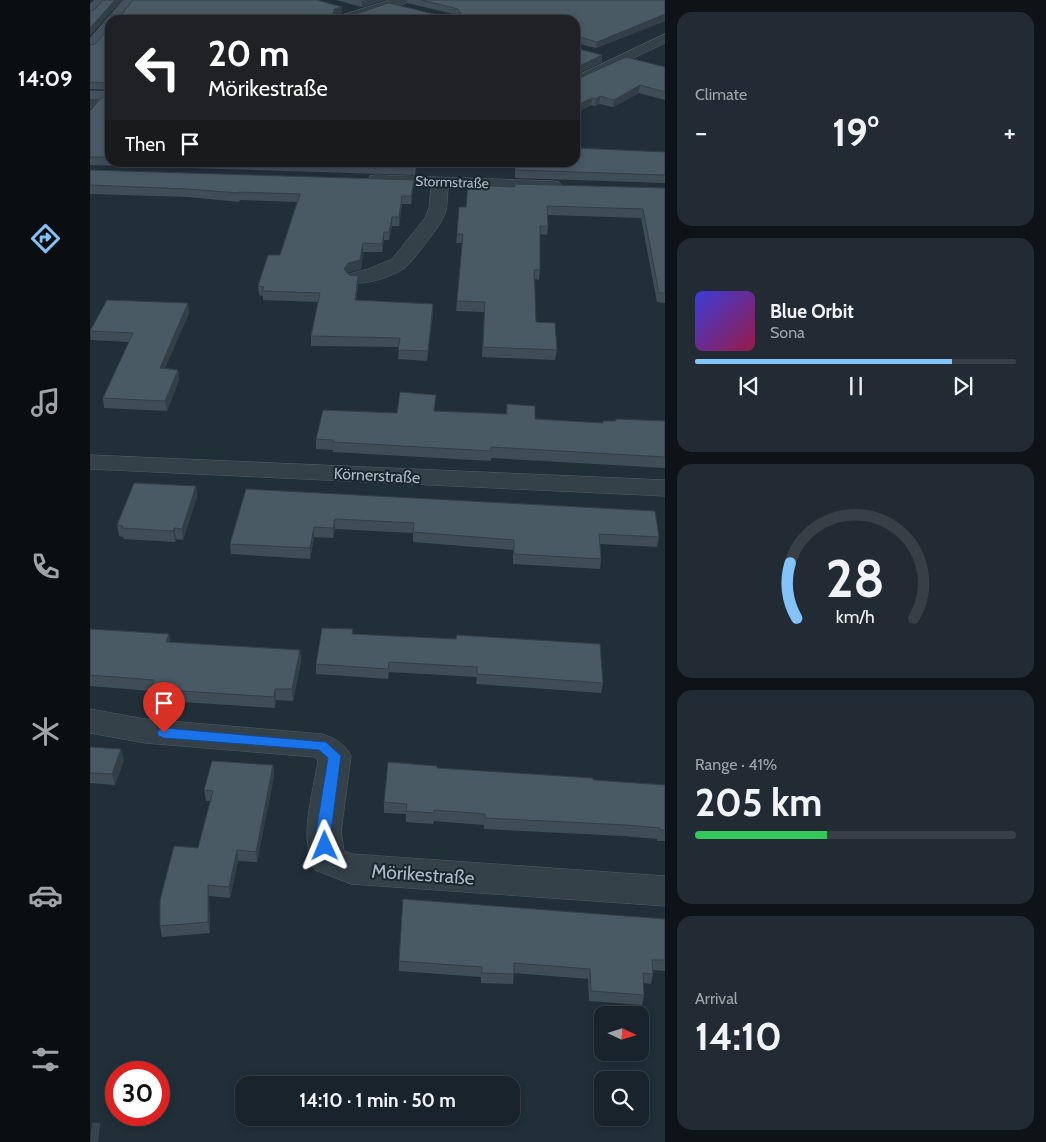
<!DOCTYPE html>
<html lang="en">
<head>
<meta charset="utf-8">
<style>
  :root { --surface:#19232b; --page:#222b33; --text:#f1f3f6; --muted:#9fa4a9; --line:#374047; --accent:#82c4f8 }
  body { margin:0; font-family:Cabin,sans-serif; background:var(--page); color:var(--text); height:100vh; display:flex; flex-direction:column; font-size:19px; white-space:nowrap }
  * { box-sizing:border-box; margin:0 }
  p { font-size:16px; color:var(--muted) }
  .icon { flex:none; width:28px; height:28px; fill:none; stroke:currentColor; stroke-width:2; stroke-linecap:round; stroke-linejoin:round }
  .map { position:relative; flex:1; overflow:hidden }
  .drawer { display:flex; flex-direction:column; gap:12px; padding:12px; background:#0e1318; width:381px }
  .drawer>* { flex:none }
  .top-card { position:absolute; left:15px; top:15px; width:475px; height:152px; border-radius:15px; box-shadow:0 2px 8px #0003,0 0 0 1px var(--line); background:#202124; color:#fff; overflow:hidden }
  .needle { width:32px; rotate:94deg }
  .controls { position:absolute; left:504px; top:1006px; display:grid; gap:10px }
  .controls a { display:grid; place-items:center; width:55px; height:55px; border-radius:10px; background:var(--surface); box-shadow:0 2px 8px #0003,0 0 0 1px var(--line); font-size:25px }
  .speed { position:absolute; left:15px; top:1061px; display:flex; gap:10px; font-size:25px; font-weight:700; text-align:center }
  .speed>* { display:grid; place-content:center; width:65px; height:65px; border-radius:50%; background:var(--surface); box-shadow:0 2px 8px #0003,0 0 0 1px var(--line); line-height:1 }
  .speed .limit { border:8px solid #d22; background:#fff; color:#111 }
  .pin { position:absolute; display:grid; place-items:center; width:42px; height:42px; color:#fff; margin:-51px -21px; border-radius:50% 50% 50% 0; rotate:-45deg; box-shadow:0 0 5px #0007 }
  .pin .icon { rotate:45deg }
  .me { position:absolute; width:55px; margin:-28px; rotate:359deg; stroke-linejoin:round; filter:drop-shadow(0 0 4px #0008) }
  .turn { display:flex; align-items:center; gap:18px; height:105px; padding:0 20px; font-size:22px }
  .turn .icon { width:65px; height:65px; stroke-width:2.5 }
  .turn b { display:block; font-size:35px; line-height:42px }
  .then { display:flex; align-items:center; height:48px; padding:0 20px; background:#0003; gap:10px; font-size:19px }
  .big { font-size:38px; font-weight:700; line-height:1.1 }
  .drawer .tile { flex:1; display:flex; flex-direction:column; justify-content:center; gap:8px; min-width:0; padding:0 18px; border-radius:15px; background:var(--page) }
  .drawer .dial { align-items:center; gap:0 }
  .dial svg { height:130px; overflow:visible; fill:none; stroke:var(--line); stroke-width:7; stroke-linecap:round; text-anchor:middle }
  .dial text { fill:var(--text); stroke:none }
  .song { display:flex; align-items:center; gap:15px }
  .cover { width:60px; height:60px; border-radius:8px; background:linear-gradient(135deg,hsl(240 70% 55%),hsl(340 70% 35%)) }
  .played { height:5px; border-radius:2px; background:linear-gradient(90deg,var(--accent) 80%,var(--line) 80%) }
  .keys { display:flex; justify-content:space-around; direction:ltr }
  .heat { display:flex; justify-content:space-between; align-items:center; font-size:28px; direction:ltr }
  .charge { height:8px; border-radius:4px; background:linear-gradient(90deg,#34c759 41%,var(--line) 0) }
  .trip { position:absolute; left:145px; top:1076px; width:285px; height:50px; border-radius:15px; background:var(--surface); box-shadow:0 2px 8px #0003,0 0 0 1px var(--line); font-weight:700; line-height:50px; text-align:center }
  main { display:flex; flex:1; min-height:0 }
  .tab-bar { display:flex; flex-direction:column; width:90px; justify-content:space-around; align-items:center; background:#0a0e11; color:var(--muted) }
  .tab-bar .icon { width:35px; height:35px }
  .tab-bar .active { color:var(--accent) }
  .tab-bar b { font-size:22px; color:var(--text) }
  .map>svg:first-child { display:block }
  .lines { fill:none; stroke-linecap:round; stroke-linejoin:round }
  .highway-tunnel { stroke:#36444e; stroke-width:38; stroke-dasharray:38 19; stroke-linecap:butt }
  .street-casing { stroke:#525f67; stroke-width:1 }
  .secondary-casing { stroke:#525f67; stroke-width:1 }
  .street { fill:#344149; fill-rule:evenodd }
  .secondary { fill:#42515d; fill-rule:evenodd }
  .wall { fill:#3f4d57 }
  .shaded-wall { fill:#333f47 }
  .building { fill:#495a65; stroke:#333f47 }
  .route { fill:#1a73e8; stroke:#114b97 }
  .labels { text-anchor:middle; stroke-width:4; stroke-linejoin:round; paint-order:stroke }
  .far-street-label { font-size:14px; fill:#afbcc6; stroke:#1a262e }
  .street-label { font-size:16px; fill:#afbcc6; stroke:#1a262e }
  .near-street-label { font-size:19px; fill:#afbcc6; stroke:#1a262e }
</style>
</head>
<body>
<main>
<nav class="tab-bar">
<b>14:09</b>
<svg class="icon active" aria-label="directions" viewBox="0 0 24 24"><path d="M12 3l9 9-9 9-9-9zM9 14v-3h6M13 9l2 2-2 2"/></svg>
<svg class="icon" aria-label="music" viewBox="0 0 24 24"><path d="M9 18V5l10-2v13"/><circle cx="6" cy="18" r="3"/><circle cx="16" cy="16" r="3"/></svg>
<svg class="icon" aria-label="phone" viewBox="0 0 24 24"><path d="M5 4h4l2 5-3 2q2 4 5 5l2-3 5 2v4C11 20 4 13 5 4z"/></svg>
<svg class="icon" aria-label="climate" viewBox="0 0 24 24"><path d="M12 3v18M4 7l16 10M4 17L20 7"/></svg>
<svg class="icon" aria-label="car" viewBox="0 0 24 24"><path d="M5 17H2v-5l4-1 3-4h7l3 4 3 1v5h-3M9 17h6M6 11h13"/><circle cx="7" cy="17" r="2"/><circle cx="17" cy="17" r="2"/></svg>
<svg class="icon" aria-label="filters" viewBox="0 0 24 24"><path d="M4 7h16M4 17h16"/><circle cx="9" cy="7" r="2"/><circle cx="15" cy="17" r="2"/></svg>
</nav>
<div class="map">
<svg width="575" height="1142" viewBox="0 0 575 1142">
  <rect width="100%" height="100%" fill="#212f39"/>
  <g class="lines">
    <polyline class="highway-tunnel" points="0,1141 8,1142"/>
    <g class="street-casing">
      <g id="street">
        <polygon points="300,0 318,0 316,3 263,20 244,20 246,17"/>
        <polygon points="575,34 575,43 485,86 485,77"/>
        <polygon points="20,92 20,101 0,108 0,99"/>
        <path d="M286 175 463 181 469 182 472 186 469 190 463 191 358 188C357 198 358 209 353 218 350 226 321 263 315 268 301 277 275 286 259 282L256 278 259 274 278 269 302 259 335 218 339 208 341 187 280 184 278 180 280 176Z"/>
        <polygon points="0,455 575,480 575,496 0,469"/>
        <path d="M0 709 55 719 232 734C245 738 255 744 261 756L251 832 254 851 262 854 575 876V906L261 884 225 870C208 838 223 795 228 760L224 757 55 743 0 733Z"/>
      </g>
    </g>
    <g class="secondary-casing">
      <g id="secondary">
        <polygon points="5,0 18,0 4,15 0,16 0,5"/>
        <polygon points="34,0 47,0 30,20 20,20 20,32 5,50 0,51 0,39"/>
        <polygon points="0,91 20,92 20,100 0,99"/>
      </g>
    </g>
    <use href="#street" class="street"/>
    <use href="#secondary" class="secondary"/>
  </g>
  <g class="wall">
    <polygon points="246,0 294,0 272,7"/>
    <polygon points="317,0 575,0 575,21 506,48 485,43 31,15 252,7 252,13 247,15 348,15 363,14 317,3"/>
    <polygon points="20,27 20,90 0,89 0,45 5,44"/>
    <polygon points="485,46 485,48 512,55 512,62 485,75 485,80 536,57 575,67 575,100 549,93 523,107 509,104 505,106 501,105 485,114"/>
    <polygon points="20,95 20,162 327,162 325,175 0,165 0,111"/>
    <polygon points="575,152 575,183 425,178 425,162 485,162"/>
    <polygon points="0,170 323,188 321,204 312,204 309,226 302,226 299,240 294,240 292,252 273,252 271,269 259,272 258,274 268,285 266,300 343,313 337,361 308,359 309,347 221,346 221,336 228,302 173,300 173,296 169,295 168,286 190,255 207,202 150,200 149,202 98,197 0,194"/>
    <polygon points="425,187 575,188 575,303 567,302 551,218 458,215 458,226 457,235 450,234 450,270 449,280 445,279 446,322 467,350 465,360 392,357 394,312 366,311 372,243 366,243 367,234 376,207"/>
    <polygon points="99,313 75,368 88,370 89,380 77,411 14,408 13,398 39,342 1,340 0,331"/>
    <polygon points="417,404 445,419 512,423 513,421 525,421 526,419 575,421 575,468 401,458 401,461 243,452 243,450 226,449 226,439 307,413 345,411 416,414"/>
    <polygon points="106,486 107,497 93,540 86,539 85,542 34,539 33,537 29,536 27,525"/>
    <polygon points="156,489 569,537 567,547 510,544 511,559 510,569 423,564 423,550 323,542 323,533 245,529 243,538 224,537 220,559 141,554 140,544"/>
    <polygon points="0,629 79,634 80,642 210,650 211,661 203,701 186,700 185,708 62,700 61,691 0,686"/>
    <polygon points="263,634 513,683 511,693 386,684 387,677 299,672 298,679 226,674 226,664"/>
    <polygon points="0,747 34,760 25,785 0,783"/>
    <polygon points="183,765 184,776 167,862 148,861 140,898 119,896 120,933 72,937 70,926 108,848 120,801 116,801 114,790"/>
    <polygon points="347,768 575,785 575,841 567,841 567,839 533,836 394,829 394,825 344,821 343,824 316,822 316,814 294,813 294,802"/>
    <polygon points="575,919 575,971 563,970 563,974 561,984 554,983 554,995 552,1005 499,1001 498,979 424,973 423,984 391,983 391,977 309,971 309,961"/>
  </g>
  <g class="shaded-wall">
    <polygon points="25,0 32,0 0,36 0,28"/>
    <polygon points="274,0 294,0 272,7 272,1"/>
    <polygon points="252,7 252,13 244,16 243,15 244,9"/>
    <polygon points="575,14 575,21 506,48 507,42"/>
    <polygon points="512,55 512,62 485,75 485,68"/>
    <polygon points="550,85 549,93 523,107 524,100"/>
    <polygon points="510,96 509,104 505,106 506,99"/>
    <polygon points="502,98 501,105 485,114 485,106"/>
    <polygon points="324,180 321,204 321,196"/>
    <polygon points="312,196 312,204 309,226 309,217"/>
    <polygon points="302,217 302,226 299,240 299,232"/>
    <polygon points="294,232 294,240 292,252 292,244"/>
    <polygon points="273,243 273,252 271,269 259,272 254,278 254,269"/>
    <polygon points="268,276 268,285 265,309 265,300"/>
    <polygon points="98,303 99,313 71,378 70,368"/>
    <polygon points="343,304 343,313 337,361 338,351"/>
    <polygon points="88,370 89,380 77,411 75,401"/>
    <polygon points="106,486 107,497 93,540 92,529"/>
    <polygon points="245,519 245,529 243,538 243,528"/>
    <polygon points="224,527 224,537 220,559 220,548"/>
    <polygon points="84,528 86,539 85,542 83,531"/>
    <polygon points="79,634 80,645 76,642"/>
    <polygon points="210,650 211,661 203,701 202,689"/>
    <polygon points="185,689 186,700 185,708 184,697"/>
    <polygon points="31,749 34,760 25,785 22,774"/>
    <polygon points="183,765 184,776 167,862 166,852"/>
    <polygon points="147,850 148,861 140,898 139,887"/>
    <polygon points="118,885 119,896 120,933 118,922"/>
  </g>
  <g class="building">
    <polygon points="13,0 25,0 0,28 0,11 4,10"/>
    <polygon points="43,0 227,0 252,7 244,9 243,15 263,15 299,3 348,15 371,14 368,9 331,0 575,0 575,14 507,42 486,36 485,37 485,20 21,20 21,15 31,15"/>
    <polygon points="20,27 20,84 19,83 0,82 0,45 5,44"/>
    <polygon points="485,46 485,48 512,55 485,68"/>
    <polygon points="536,57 575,67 575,92 550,85 524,100 510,96 506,99 502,98 485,106 485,71 485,80"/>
    <polygon points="20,95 20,157 0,157 0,111 10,99"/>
    <polygon points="485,148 575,152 575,175 425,170 425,162 485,162"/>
    <polygon points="188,162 326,162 325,167"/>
    <polygon points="0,170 324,180 321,196 312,196 309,217 302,217 299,232 294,232 292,244 273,243 270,260 258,263 254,269 259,275 268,276 265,300 343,304 338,351 308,350 310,338 221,336 230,293 172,291 174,287 168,286 178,255 190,255 210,194 149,192 149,193 97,189 0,185"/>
    <polygon points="425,184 575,188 575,293 569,293 553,209 457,206 458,226 450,226 450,270 444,270 446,322 465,323 467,350 393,347 395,302 367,301 373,234 367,234 369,207 376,207 378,185 425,187"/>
    <polygon points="17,300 98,303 70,368 88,370 75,401 13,398 43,333 0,331"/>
    <polygon points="310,392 346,395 344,411 417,414 417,404 445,406 445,419 513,423 513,421 526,421 526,419 575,421 575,457 401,447 401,451 243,442 243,440 226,439 233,410 307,413"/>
    <polygon points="44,483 106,486 92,529 84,528 83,531 32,528 33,526 27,525"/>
    <polygon points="156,489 565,511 569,537 509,534 511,559 424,554 424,540 323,532 324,523 245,519 243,528 224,527 220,548 140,544"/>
    <polygon points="232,628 263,629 262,634 366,639 367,635 510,644 513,683 387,674 387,667 299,662 298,669 226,664"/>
    <polygon points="0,629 79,634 76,642 210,650 202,689 185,689 184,697 60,689 64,680 0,675"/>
    <polygon points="0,747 31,749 22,774 0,773"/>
    <polygon points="122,761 183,765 166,852 147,850 139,887 118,885 118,922 70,926 70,900 84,846 108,848 123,791 114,790"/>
    <polygon points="298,762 347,766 347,768 503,778 503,780 575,785 575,830 570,830 570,828 536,825 395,818 395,814 344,810 344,813 316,811 317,804 294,802"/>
    <polygon points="313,899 575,919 575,960 562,960 563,974 553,973 554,995 501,991 500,969 424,963 424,974 392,973 392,967 309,961"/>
  </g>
  <polygon class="route" points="74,728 236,742 251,756 241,832 243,846 240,850 235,852 230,850 226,832 238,758 229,750 74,738 69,736 67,733 69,730"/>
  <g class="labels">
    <g class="far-street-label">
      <text transform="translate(362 182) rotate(2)" y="5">Stormstraße</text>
    </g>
    <g class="street-label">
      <text transform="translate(287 475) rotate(3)" y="6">Körnerstraße</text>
    </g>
    <g class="near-street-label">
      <text transform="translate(333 874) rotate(4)" y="7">Mörikestraße</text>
    </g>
  </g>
</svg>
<div class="controls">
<a><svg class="needle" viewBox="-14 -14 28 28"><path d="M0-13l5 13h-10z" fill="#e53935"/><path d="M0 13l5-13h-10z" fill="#9fa4a9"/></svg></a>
<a><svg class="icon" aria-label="search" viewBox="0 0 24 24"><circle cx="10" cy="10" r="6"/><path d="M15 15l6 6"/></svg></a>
</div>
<div class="speed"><div class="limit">30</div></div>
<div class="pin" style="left:74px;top:733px;background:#d93025"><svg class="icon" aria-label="arrive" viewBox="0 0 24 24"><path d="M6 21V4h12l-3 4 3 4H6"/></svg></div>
<svg class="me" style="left:235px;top:846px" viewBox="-20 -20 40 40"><path d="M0-17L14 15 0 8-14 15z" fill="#1a73e8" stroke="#fff" stroke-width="4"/></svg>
<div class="trip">14:10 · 1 min · 50 m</div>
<div class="top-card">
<div class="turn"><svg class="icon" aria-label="left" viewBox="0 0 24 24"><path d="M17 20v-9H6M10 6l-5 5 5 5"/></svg><div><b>20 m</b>Mörikestraße</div></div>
<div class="then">Then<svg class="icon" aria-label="arrive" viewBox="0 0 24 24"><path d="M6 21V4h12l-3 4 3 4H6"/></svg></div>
</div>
</div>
<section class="drawer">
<div class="tile"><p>Climate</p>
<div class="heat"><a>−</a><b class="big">19°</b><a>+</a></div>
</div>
<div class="tile">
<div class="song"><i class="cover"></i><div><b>Blue Orbit</b><p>Sona</p></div></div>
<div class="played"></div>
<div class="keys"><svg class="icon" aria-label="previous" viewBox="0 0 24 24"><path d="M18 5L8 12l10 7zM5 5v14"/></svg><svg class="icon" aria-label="pause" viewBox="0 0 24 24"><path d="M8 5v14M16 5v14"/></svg><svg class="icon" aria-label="next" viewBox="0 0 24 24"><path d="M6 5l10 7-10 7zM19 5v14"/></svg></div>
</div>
<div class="tile dial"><svg viewBox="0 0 100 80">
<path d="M14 69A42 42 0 1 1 86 69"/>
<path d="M14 69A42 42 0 0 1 10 35" stroke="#82c4f8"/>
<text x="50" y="56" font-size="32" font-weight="700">28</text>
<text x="50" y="72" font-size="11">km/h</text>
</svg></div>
<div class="tile"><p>Range · 41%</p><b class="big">205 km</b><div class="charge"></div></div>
<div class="tile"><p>Arrival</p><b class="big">14:10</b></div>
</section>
</main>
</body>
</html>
